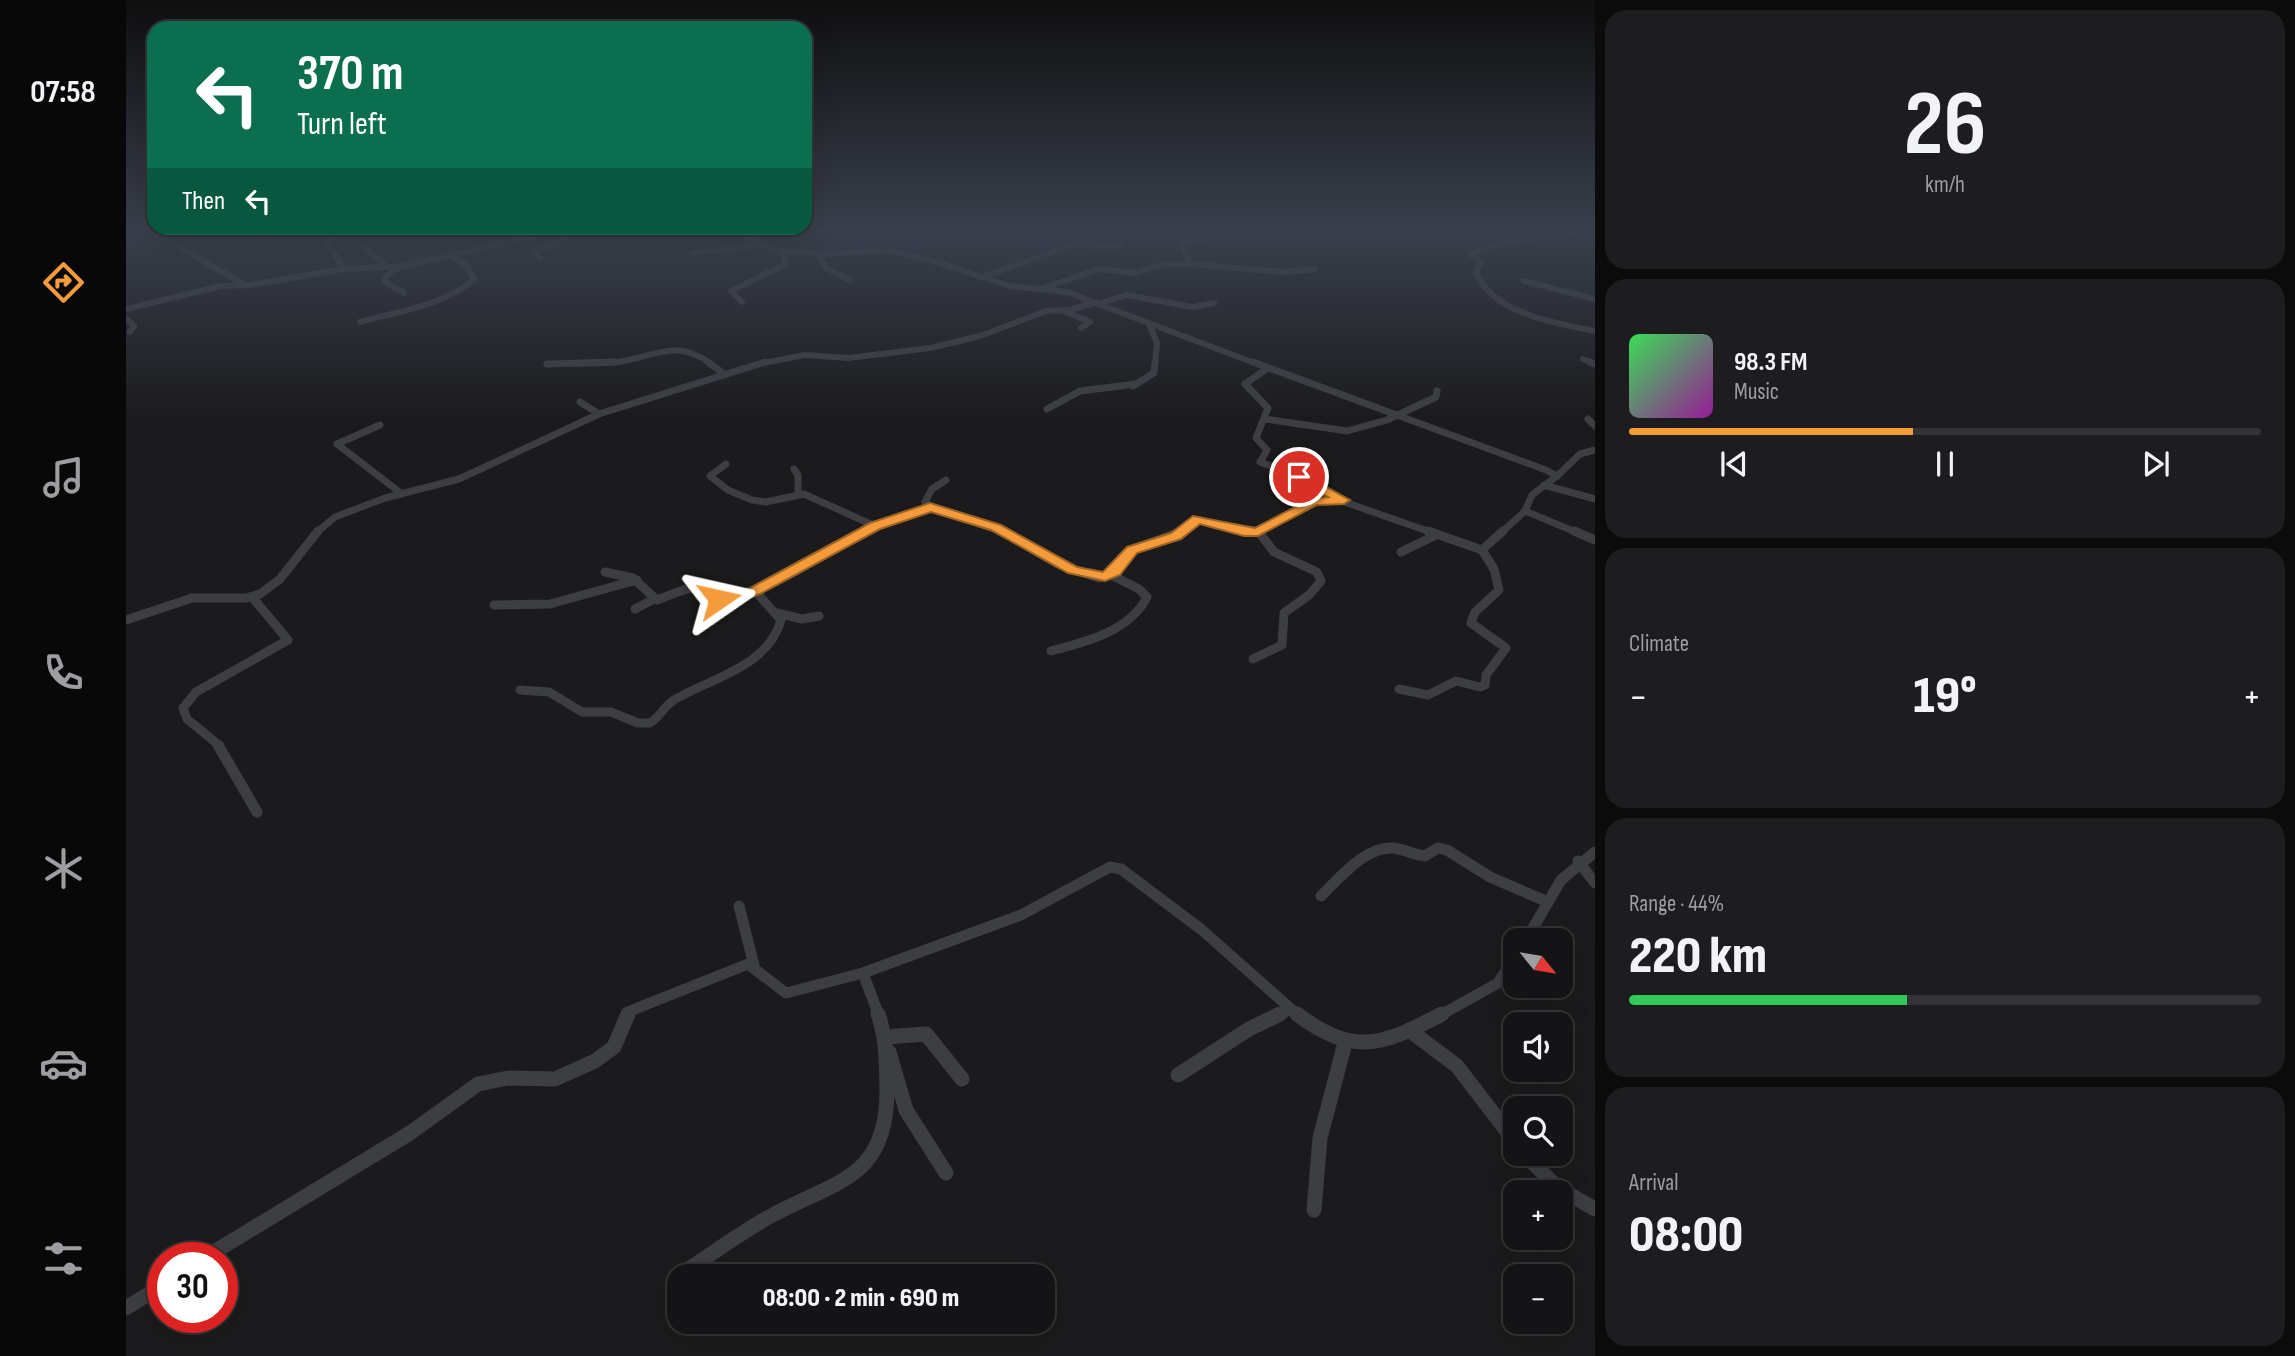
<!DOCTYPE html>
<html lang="en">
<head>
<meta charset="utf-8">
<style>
  :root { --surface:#141416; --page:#1d1d1f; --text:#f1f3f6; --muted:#9d9ea1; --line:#333335; --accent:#f59b3b }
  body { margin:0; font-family:"Sofia Sans Condensed",sans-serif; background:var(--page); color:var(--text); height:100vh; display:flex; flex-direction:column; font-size:26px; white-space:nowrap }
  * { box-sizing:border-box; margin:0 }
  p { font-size:23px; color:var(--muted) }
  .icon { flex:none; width:38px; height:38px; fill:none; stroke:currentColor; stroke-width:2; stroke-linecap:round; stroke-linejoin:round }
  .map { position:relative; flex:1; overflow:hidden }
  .details { display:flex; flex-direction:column; gap:10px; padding:10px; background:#0b0b0c; width:700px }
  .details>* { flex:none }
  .guide { position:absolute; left:21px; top:21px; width:665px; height:214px; border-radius:21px; box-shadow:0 7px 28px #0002,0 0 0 2px var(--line); background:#0b6e4f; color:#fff; overflow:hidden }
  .needle { width:46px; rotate:120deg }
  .tools { position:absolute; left:1377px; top:928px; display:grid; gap:14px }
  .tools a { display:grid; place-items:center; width:70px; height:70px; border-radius:14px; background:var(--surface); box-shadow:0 7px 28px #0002,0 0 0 2px var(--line); font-size:35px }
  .speed { position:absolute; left:21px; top:1242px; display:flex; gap:14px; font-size:35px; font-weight:700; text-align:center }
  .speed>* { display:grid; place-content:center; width:91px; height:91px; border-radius:50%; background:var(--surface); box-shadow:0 7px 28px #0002,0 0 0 2px var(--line); line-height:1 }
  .speed .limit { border:10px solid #d22; background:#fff; color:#111 }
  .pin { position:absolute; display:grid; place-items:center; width:60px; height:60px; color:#fff; margin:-30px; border:4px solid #fff; border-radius:50%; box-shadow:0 2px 7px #0007 }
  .me { position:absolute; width:77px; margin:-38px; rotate:79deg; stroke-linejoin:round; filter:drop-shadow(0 0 5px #0008) }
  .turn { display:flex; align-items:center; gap:24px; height:147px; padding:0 35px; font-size:32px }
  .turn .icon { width:91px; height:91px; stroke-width:2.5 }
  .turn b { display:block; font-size:49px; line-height:60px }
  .then { display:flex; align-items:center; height:66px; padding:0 35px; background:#0003; gap:14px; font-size:26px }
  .big { font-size:52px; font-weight:800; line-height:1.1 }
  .details .tile { flex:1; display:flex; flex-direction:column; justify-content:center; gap:10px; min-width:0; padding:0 24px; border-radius:21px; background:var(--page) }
  .details .dial { align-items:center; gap:0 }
  .dial b { font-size:91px; line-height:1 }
  .song { display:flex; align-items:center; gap:21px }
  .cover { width:84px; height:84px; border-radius:10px; background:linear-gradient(135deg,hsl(130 70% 55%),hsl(300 70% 35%)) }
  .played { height:7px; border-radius:4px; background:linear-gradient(90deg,var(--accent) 45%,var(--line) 45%) }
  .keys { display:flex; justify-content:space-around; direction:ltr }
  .heat { display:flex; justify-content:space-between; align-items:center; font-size:38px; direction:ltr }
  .charge { height:10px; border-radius:5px; background:linear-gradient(90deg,#34c759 44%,var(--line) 0) }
  .trip { position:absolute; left:541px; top:1264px; width:388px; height:70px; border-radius:21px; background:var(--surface); box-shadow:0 7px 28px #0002,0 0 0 2px var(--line); font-weight:800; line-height:70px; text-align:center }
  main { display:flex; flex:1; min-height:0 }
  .tabs { display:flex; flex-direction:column; width:126px; justify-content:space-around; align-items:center; background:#080809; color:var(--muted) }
  .tabs .icon { width:49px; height:49px }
  .tabs .active { color:var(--accent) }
  .tabs b { font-size:32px; color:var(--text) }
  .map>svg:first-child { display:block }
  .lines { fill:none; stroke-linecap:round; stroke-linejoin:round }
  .street-far4 { stroke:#3c3e42; stroke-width:6 }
  .street-far3 { stroke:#3c3e42; stroke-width:7 }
  .street-far2 { stroke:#3c3e42; stroke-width:9 }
  .street-far1 { stroke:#3c3e42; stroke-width:11 }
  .street { stroke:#3c3e42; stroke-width:15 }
  .route { fill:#f59b3b; stroke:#9f6526; stroke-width:2 }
</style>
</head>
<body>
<main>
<nav class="tabs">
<b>07:58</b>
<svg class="icon active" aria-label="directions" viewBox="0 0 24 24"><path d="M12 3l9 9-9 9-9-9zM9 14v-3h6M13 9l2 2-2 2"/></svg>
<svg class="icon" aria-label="music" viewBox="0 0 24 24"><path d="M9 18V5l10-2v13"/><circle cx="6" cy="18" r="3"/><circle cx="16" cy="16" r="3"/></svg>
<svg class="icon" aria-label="phone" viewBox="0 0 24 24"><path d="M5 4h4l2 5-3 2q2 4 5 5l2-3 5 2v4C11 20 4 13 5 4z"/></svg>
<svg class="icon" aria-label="climate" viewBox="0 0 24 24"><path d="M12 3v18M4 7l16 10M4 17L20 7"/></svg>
<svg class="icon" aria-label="car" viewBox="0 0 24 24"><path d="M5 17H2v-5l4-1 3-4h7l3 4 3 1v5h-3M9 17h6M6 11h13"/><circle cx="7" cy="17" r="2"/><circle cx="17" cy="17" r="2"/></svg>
<svg class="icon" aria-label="filters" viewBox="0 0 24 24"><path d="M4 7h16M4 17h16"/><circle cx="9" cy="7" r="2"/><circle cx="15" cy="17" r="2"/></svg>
</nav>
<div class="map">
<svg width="1469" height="1356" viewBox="0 0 1469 1356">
  <rect width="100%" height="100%" fill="#1b1b1d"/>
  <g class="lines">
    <g class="street-far4">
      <polyline points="212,229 200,242 200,247 207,251 217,269"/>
      <polyline points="609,229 647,250 700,254 760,250 804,260 884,286 941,292 1131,364"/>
      <path d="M1469 230 1377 243 1344 254 1355 262 1350 272C1367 314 1429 323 1469 331"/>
      <polyline points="614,232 634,229"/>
      <polyline points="647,234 652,229"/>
      <polyline points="951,243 973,247 995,245"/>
      <polyline points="237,246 260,266"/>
      <polyline points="55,248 116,283"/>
      <polyline points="567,253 634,245"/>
      <polyline points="692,254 700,268 723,280"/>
      <polyline points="414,258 408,250 440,242 437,236 439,229"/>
      <polyline points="1065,264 1159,272 1189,269"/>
      <polyline points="273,267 259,277 259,282 278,293"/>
      <polyline points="854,278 990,229"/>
      <polyline points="1398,281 1469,299"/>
      <polyline points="915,289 973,269 1010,273 1037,264 1065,264 1054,242 1094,236 1091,229"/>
      <polyline points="616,302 605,291 660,264 655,252"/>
      <polyline points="975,303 1001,295 1067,307 1088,303"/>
      <polyline points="0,309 95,286 124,285 217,269 277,266 440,229"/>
      <polyline points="938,311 964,322 955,328"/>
      <polyline points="0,318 8,326 4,332"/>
      <path d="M234 322C270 312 320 305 348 279L341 266 325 255"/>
      <polyline points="1023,324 1031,343 1029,364"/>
      <polyline points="1457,359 1469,364"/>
      <path d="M426 364C447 363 470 364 491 362 526 358 550 337 585 364"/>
      <polyline points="633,364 678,355 722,358 804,348 854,336 920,311 944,310 971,302"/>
    </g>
    <g class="street-far3">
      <polyline points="582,362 598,374"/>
      <polyline points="1127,362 1420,470 1431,476 1406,495 1399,511 1452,533"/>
      <polyline points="1464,362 1469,364"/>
      <polyline points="421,364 489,362"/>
      <polyline points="1142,368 1119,384 1142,408 1130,438 1141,450 1134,462 1173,477 1214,499"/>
      <polyline points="1007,386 1028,373 1029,362"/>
      <polyline points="454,402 473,414"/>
      <polyline points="921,409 954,391 1010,384"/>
      <polyline points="1139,419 1221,431 1261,420 1310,397 1311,391"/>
      <polyline points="1462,419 1469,426"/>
      <polyline points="254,425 211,444 276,494"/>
      <polyline points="600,464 584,476 602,490 626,500 640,502 678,494 749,526"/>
      <polyline points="668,469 672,475 672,492"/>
      <polyline points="1431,476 1454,454 1469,450"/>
      <polyline points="1418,485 1469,499"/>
      <polyline points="805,507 799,502 806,489 820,480"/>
      <polyline points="190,533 209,517 259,498 333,479 473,414 639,362"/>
      <polyline points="736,533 805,507 878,533"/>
      <polyline points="1054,533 1071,519 1118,532 1132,531 1188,501 1210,499 1307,533"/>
      <polyline points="1375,533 1399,511"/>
    </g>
    <g class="street-far2">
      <polyline points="875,531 932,564 973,578 985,575 1006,550 1056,531"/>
      <polyline points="1115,531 1130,531"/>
      <polyline points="1302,531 1356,550 1377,531"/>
      <polyline points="1448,531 1469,540"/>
      <polyline points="1275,552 1308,536"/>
      <path d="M479 572 507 578 531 600C559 590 570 579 595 600 630 600 706 549 739 531"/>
      <polyline points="368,605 424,604 511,580"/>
      <polyline points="509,609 528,599"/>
      <polyline points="651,613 676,619 693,616"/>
      <polyline points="0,620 66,598 120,598 134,594 154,579 192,531"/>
      <path d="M925 651C960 642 1004 631 1021 597L1013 589 985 575"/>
      <polyline points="1127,659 1156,645 1158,613 1183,595 1195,581 1191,572 1148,552 1132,531"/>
      <polyline points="1273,689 1302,695 1330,681 1354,687 1359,685 1360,675 1380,648 1345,623 1349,612 1373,590 1368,569 1356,550"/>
      <path d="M394 690 423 692 456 712H485L512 723H524C534 717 538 706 548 700 585 678 642 667 655 620L629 591"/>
      <polyline points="94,746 61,719 57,708 70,692 162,640 126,597"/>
    </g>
    <g class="street-far1">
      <polyline points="92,745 131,812"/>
      <polyline points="1452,861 1469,883"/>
      <path d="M1195 896C1213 879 1239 846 1267 848 1278 849 1288 855 1299 856L1312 848 1321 850 1364 877 1422 902"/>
      <polyline points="613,906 628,965"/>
      <polyline points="1400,940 1435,880 1469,852"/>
      <polyline points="737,973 753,1016"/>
      <polyline points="502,1016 504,1011 622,964 660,993 737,973 895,915 984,867 995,869 1076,930 1173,1016"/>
      <polyline points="1150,1016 1165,1009"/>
      <polyline points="1313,1016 1372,983 1390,955"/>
    </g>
    <g class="street">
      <path d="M1171 1014C1228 1057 1257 1045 1316 1014"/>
      <polyline points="1283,1030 1331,1066 1390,1143"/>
      <polyline points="760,1037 800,1034 836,1079"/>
      <polyline points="763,1052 780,1110 820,1173"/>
      <polyline points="1052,1075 1123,1029 1154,1014"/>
      <polyline points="1397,1153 1432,1188 1469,1209"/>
      <polyline points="1188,1210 1194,1138 1219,1043"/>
      <polyline points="78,1258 284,1133 352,1084 382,1078 429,1079 469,1061 488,1047 502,1014"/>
      <path d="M558 1272C586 1254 614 1233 643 1217 710 1180 762 1180 761 1088 760 1062 761 1039 752 1014"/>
      <polyline points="0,1308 37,1285"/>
    </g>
  </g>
  <linearGradient id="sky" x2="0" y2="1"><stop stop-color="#0f0f10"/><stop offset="0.55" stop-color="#393f4c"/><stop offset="1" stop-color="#393f4c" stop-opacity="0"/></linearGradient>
  <rect width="1469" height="419" fill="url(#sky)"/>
  <polygon class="route" points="1169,474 1177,474 1224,500 1218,504 1191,505 1132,536 1118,536 1074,524 1055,539 1011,553 994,575 979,581 942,573 865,530 805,512 754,529 634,594 602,605 585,599 624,588 744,523 804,503 875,525 951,567 977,572 1001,547 1045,533 1067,516 1129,528 1184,499 1202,497 1169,480"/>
</svg>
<div class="tools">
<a><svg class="needle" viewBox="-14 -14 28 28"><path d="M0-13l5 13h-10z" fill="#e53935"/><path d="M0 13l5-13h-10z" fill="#9d9ea1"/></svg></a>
<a><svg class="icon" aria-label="sound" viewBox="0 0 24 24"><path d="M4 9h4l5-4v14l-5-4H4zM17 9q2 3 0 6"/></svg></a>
<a><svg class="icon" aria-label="search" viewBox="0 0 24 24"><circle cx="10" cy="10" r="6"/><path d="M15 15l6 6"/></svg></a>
<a>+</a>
<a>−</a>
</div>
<div class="speed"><div class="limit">30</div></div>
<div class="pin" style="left:1173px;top:477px;background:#d93025"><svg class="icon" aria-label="arrive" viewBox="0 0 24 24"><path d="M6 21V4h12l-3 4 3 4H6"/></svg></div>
<svg class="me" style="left:593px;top:599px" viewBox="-20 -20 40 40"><path d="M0-17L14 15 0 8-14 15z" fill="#f59b3b" stroke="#fff" stroke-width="4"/></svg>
<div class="trip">08:00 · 2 min · 690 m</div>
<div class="guide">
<div class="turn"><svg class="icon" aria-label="left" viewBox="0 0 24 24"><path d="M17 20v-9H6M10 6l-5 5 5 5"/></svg><div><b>370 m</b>Turn left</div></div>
<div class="then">Then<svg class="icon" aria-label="left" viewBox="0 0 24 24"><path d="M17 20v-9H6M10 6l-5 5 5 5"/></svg></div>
</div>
</div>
<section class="details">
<div class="tile dial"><b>26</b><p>km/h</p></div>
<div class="tile">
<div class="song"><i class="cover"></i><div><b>98.3 FM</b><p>Music</p></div></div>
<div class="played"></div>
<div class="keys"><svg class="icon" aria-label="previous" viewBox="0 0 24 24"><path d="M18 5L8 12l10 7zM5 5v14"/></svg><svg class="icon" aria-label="pause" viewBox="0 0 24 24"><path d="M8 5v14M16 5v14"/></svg><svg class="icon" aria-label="next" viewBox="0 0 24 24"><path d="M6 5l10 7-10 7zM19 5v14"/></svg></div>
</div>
<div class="tile"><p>Climate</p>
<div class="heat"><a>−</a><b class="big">19°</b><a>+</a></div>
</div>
<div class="tile"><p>Range · 44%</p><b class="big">220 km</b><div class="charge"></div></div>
<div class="tile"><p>Arrival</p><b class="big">08:00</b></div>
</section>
</main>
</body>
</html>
